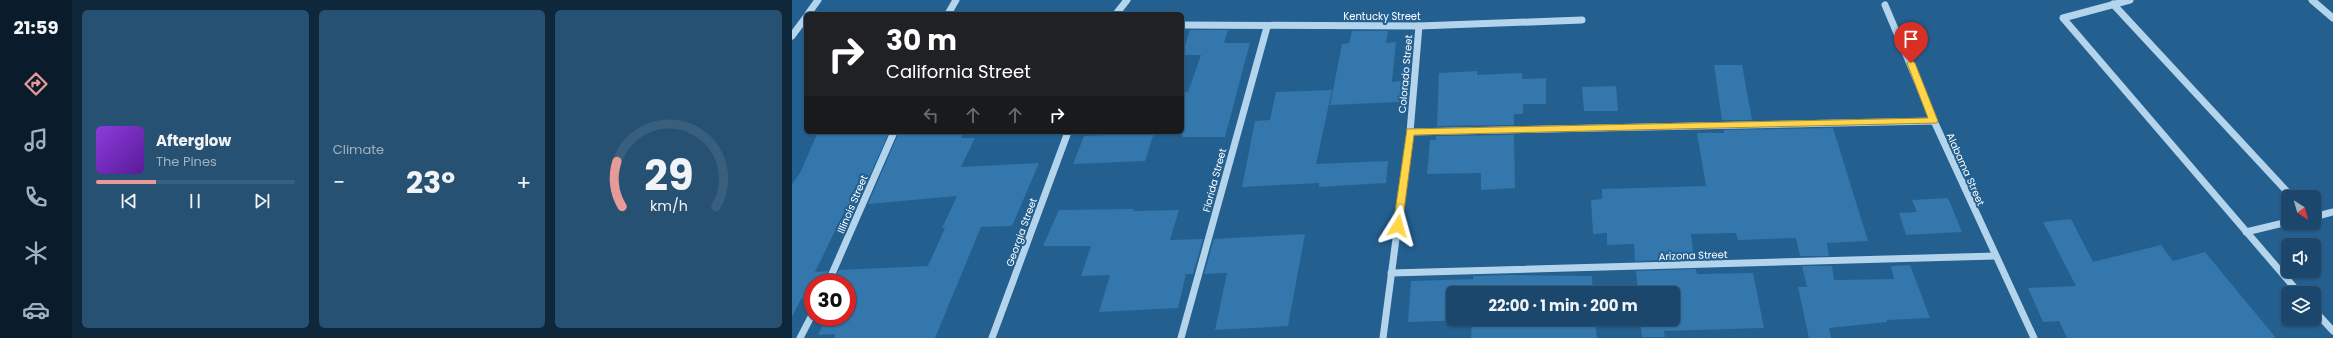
<!DOCTYPE html>
<html lang="en">
<head>
<meta charset="utf-8">
<style>
  :root { --surface:#1a476b; --page:#275173; --text:#f1f3f6; --muted:#9fb2c1; --line:#385f7e; --accent:#e69b98 }
  body { margin:0; font-family:Poppins,sans-serif; background:var(--page); color:var(--text); height:100vh; display:flex; flex-direction:column; font-size:15px; white-space:nowrap }
  * { box-sizing:border-box; margin:0 }
  p { font-size:13px; color:var(--muted) }
  .icon { flex:none; width:22px; height:22px; fill:none; stroke:currentColor; stroke-width:2; stroke-linecap:round; stroke-linejoin:round }
  .map { position:relative; flex:1; overflow:hidden }
  .sheet { display:flex; flex-direction:column; gap:10px; padding:10px; background:#0e273b; width:720px }
  .sheet>* { flex:none }
  .hud { position:absolute; left:12px; top:12px; width:380px; height:122px; border-radius:6px; box-shadow:0 1px 3px #0004,0 0 0 1px var(--line); background:#202124; color:#fff; overflow:hidden }
  .needle { width:26px; rotate:143deg }
  .controls { position:absolute; left:1489px; top:190px; display:grid; gap:8px }
  .controls a { display:grid; place-items:center; width:40px; height:40px; border-radius:6px; background:var(--surface); box-shadow:0 1px 3px #0004,0 0 0 1px var(--line); font-size:20px }
  .speed { position:absolute; left:12px; top:274px; display:flex; gap:8px; font-size:20px; font-weight:700; text-align:center }
  .speed>* { display:grid; place-content:center; width:52px; height:52px; border-radius:50%; background:var(--surface); box-shadow:0 1px 3px #0004,0 0 0 1px var(--line); line-height:1 }
  .speed .limit { border:6px solid #d22; background:#fff; color:#111 }
  .pin { position:absolute; display:grid; place-items:center; width:34px; height:34px; color:#fff; margin:-41px -17px; border-radius:50% 50% 50% 0; rotate:-45deg; box-shadow:0 0 4px #0007 }
  .pin .icon { rotate:45deg }
  .me { position:absolute; width:44px; margin:-22px; rotate:8deg; stroke-linejoin:round; filter:drop-shadow(0 0 3px #0008) }
  .turn { display:flex; align-items:center; gap:14px; height:84px; padding:0 16px; font-size:18px }
  .turn .icon { width:52px; height:52px; stroke-width:2.5 }
  .turn b { display:block; font-size:28px; line-height:34px }
  .lanes { display:flex; align-items:center; height:38px; padding:0 16px; background:#0003; justify-content:center; gap:20px; direction:ltr }
  .lanes .off { opacity:.35 }
  .big { font-size:30px; font-weight:700; line-height:1.1 }
  .sheet .widget { flex:1; display:flex; flex-direction:column; justify-content:center; gap:6px; min-width:0; padding:0 14px; border-radius:6px; background:var(--page) }
  .sheet .dial { align-items:center; gap:0 }
  .dial svg { height:104px; overflow:visible; fill:none; stroke:var(--line); stroke-width:7; stroke-linecap:round; text-anchor:middle }
  .dial text { fill:var(--text); stroke:none }
  .song { display:flex; align-items:center; gap:12px }
  .cover { width:48px; height:48px; border-radius:6px; background:linear-gradient(135deg,hsl(270 70% 55%),hsl(270 70% 35%)) }
  .played { height:4px; border-radius:2px; background:linear-gradient(90deg,var(--accent) 30%,var(--line) 30%) }
  .keys { display:flex; justify-content:space-around; direction:ltr }
  .heat { display:flex; justify-content:space-between; align-items:center; font-size:22px; direction:ltr }
  .sheet .tiles { flex:1; display:grid; gap:10px; grid-template-columns:repeat(3,1fr) }
  .trip { position:absolute; left:654px; top:286px; width:234px; height:40px; border-radius:6px; background:var(--surface); box-shadow:0 1px 3px #0004,0 0 0 1px var(--line); font-weight:700; line-height:40px; text-align:center }
  main { display:flex; flex:1; min-height:0 }
  .tabs { display:flex; flex-direction:column; width:72px; justify-content:space-around; align-items:center; background:#0a1c2b; color:var(--muted) }
  .tabs .icon { width:28px; height:28px }
  .tabs .on { color:var(--accent) }
  .tabs b { font-size:18px; color:var(--text) }
  .map>svg:first-child { display:block }
  .building { fill:#3377ac }
  .lines { fill:none; stroke-linecap:round; stroke-linejoin:round }
  .minor { stroke:#b4d4ec; stroke-width:7 }
  .route { fill:#ffd54a; stroke:#a68a30 }
  .labels { text-anchor:middle; stroke-width:4; stroke-linejoin:round; paint-order:stroke }
  .street-label { font-size:10px; fill:#fff; stroke:#235f8f }
</style>
</head>
<body>
<main>
<nav class="tabs">
<b>21:59</b>
<svg class="icon on" aria-label="directions" viewBox="0 0 24 24"><path d="M12 3l9 9-9 9-9-9zM9 14v-3h6M13 9l2 2-2 2"/></svg>
<svg class="icon" aria-label="music" viewBox="0 0 24 24"><path d="M9 18V5l10-2v13"/><circle cx="6" cy="18" r="3"/><circle cx="16" cy="16" r="3"/></svg>
<svg class="icon" aria-label="phone" viewBox="0 0 24 24"><path d="M5 4h4l2 5-3 2q2 4 5 5l2-3 5 2v4C11 20 4 13 5 4z"/></svg>
<svg class="icon" aria-label="climate" viewBox="0 0 24 24"><path d="M12 3v18M4 7l16 10M4 17L20 7"/></svg>
<svg class="icon" aria-label="car" viewBox="0 0 24 24"><path d="M5 17H2v-5l4-1 3-4h7l3 4 3 1v5h-3M9 17h6M6 11h13"/><circle cx="7" cy="17" r="2"/><circle cx="17" cy="17" r="2"/></svg>
</nav>
<section class="sheet">
<div class="tiles">
<div class="widget">
<div class="song"><i class="cover"></i><div><b>Afterglow</b><p>The Pines</p></div></div>
<div class="played"></div>
<div class="keys"><svg class="icon" aria-label="previous" viewBox="0 0 24 24"><path d="M18 5L8 12l10 7zM5 5v14"/></svg><svg class="icon" aria-label="pause" viewBox="0 0 24 24"><path d="M8 5v14M16 5v14"/></svg><svg class="icon" aria-label="next" viewBox="0 0 24 24"><path d="M6 5l10 7-10 7zM19 5v14"/></svg></div>
</div>
<div class="widget"><p>Climate</p>
<div class="heat"><a>−</a><b class="big">23°</b><a>+</a></div>
</div>
<div class="widget dial"><svg viewBox="0 0 100 80">
<path d="M14 69A42 42 0 1 1 86 69"/>
<path d="M14 69A42 42 0 0 1 10 34" stroke="#e69b98"/>
<text x="50" y="56" font-size="32" font-weight="700">29</text>
<text x="50" y="72" font-size="11">km/h</text>
</svg></div>
</div>
</section>
<div class="map">
<svg width="1541" height="338" viewBox="0 0 1541 338">
  <rect width="100%" height="100%" fill="#235f8f"/>
  <g class="building">
    <polygon points="398,30 436,30 432,43 458,43 433,137 390,137 390,92 396,92 409,55 390,55"/>
    <polygon points="560,31 596,31 594,43 604,42 600,82 610,81 608,102 538,105 550,44 557,43"/>
    <polygon points="922,65 950,65 960,120 930,120"/>
    <polygon points="685,71 685,75 730,73 730,79 754,78 754,104 731,104 731,114 722,114 722,125 645,126 647,73"/>
    <polygon points="824,86 826,111 792,111 790,87"/>
    <polygon points="540,90 524,164 596,161 594,183 527,187 527,183 450,187 463,121 478,120 484,92"/>
    <polygon points="1041,128 1076,241 1035,243 1037,256 1008,256 1004,238 946,240 944,233 899,234 902,259 843,261 842,244 815,245 815,233 801,234 799,200 810,199 810,189 914,186 905,133 932,133 932,130"/>
    <polygon points="26,132 97,132 65,205 55,206 23,272 36,271 31,283 21,283 21,298 9,299 0,317 0,184 8,173"/>
    <polygon points="107,132 172,132 169,138 183,138 169,167 247,163 220,226 189,227 143,338 43,338 43,334 26,335 35,317 55,317 55,283 41,283 47,270 136,266 153,228 150,228 165,196 76,204"/>
    <polygon points="362,133 353,161 281,164 292,136"/>
    <polygon points="722,135 723,188 689,190 689,173 635,174 638,140 644,140 644,136"/>
    <polygon points="1156,198 1170,232 1114,235 1107,213 1125,212 1120,200"/>
    <polygon points="342,209 341,211 387,210 378,240 411,239 401,274 394,274 386,308 307,312 318,275 289,276 299,246 251,246 267,210"/>
    <polygon points="1279,219 1301,262 1369,245 1381,261 1413,252 1484,338 1275,338 1267,321 1251,322 1236,288 1284,286 1251,222"/>
    <polygon points="513,234 496,326 423,330 435,273 412,274 422,239"/>
    <polygon points="1118,265 1138,318 1095,320 1095,322 1037,328 1039,338 1017,338 1006,287 1015,287 1010,266 1040,266 1042,280 1102,279 1099,266"/>
    <polygon points="904,269 905,274 961,273 972,328 872,331 873,337 850,337 848,319 881,319 881,293 846,293 844,271"/>
    <polygon points="719,275 800,276 801,293 661,293 661,319 803,319 805,338 679,338 680,320 616,322 619,281 681,279 681,276"/>
  </g>
  <g class="lines">
    <g class="minor">
      <polyline points="1338,0 1271,18 1507,293"/>
      <polyline points="1520,0 1541,18"/>
      <polyline points="1321,4 1500,197"/>
      <polyline points="1093,5 1142,121 1242,338"/>
      <polyline points="16,14 26,0"/>
      <polyline points="156,14 164,0"/>
      <polyline points="324,14 335,0"/>
      <polyline points="390,25 627,26 790,20"/>
      <polyline points="0,36 14,17"/>
      <polyline points="618,132 1142,121"/>
      <polyline points="1522,217 1541,212"/>
      <polyline points="1454,232 1496,222"/>
      <polyline points="599,273 1203,256"/>
      <polyline points="36,283 102,132"/>
      <polyline points="1522,310 1541,331"/>
      <polyline points="8,338 21,313"/>
      <polyline points="200,338 276,132"/>
      <polyline points="389,338 475,27"/>
      <polyline points="591,338 618,132 627,26"/>
    </g>
  </g>
  <polygon class="route" points="1119,60 1123,63 1146,121 1145,123 622,135 610,226 606,230 601,226 615,129 1136,118 1115,63"/>
  <g class="labels">
    <g class="street-label">
      <text x="590" y="20">Kentucky Street</text>
      <text transform="translate(613 74) rotate(-85)" y="4">Colorado Street</text>
      <text transform="translate(1174 169) rotate(66)" y="4">Alabama Street</text>
      <text transform="translate(422 180) rotate(-75)" y="4">Florida Street</text>
      <text transform="translate(60 204) rotate(-67)" y="4">Illinois Street</text>
      <text transform="translate(229 232) rotate(-70)" y="4">Georgia Street</text>
      <text transform="translate(901 255) rotate(-2)" y="4">Arizona Street</text>
    </g>
  </g>
</svg>
<div class="controls">
<a><svg class="needle" viewBox="-14 -14 28 28"><path d="M0-13l5 13h-10z" fill="#e53935"/><path d="M0 13l5-13h-10z" fill="#9fb2c1"/></svg></a>
<a><svg class="icon" aria-label="sound" viewBox="0 0 24 24"><path d="M4 9h4l5-4v14l-5-4H4zM17 9q2 3 0 6"/></svg></a>
<a><svg class="icon" aria-label="layers" viewBox="0 0 24 24"><path d="M12 4l9 5-9 5-9-5zM3 14l9 5 9-5"/></svg></a>
</div>
<div class="speed"><div class="limit">30</div></div>
<div class="pin" style="left:1119px;top:63px;background:#d93025"><svg class="icon" aria-label="arrive" viewBox="0 0 24 24"><path d="M6 21V4h12l-3 4 3 4H6"/></svg></div>
<svg class="me" style="left:606px;top:226px" viewBox="-20 -20 40 40"><path d="M0-17L14 15 0 8-14 15z" fill="#ffd54a" stroke="#fff" stroke-width="4"/></svg>
<div class="trip">22:00 · 1 min · 200 m</div>
<div class="hud">
<div class="turn"><svg class="icon" aria-label="right" viewBox="0 0 24 24"><path d="M7 20v-9h11M14 6l5 5-5 5"/></svg><div><b>30 m</b>California Street</div></div>
<div class="lanes"><svg class="icon off" aria-label="left" viewBox="0 0 24 24"><path d="M17 20v-9H6M10 6l-5 5 5 5"/></svg><svg class="icon off" aria-label="ahead" viewBox="0 0 24 24"><path d="M12 20V5M6 11l6-6 6 6"/></svg><svg class="icon off" aria-label="ahead" viewBox="0 0 24 24"><path d="M12 20V5M6 11l6-6 6 6"/></svg><svg class="icon" aria-label="right" viewBox="0 0 24 24"><path d="M7 20v-9h11M14 6l5 5-5 5"/></svg></div>
</div>
</div>
</main>
</body>
</html>
